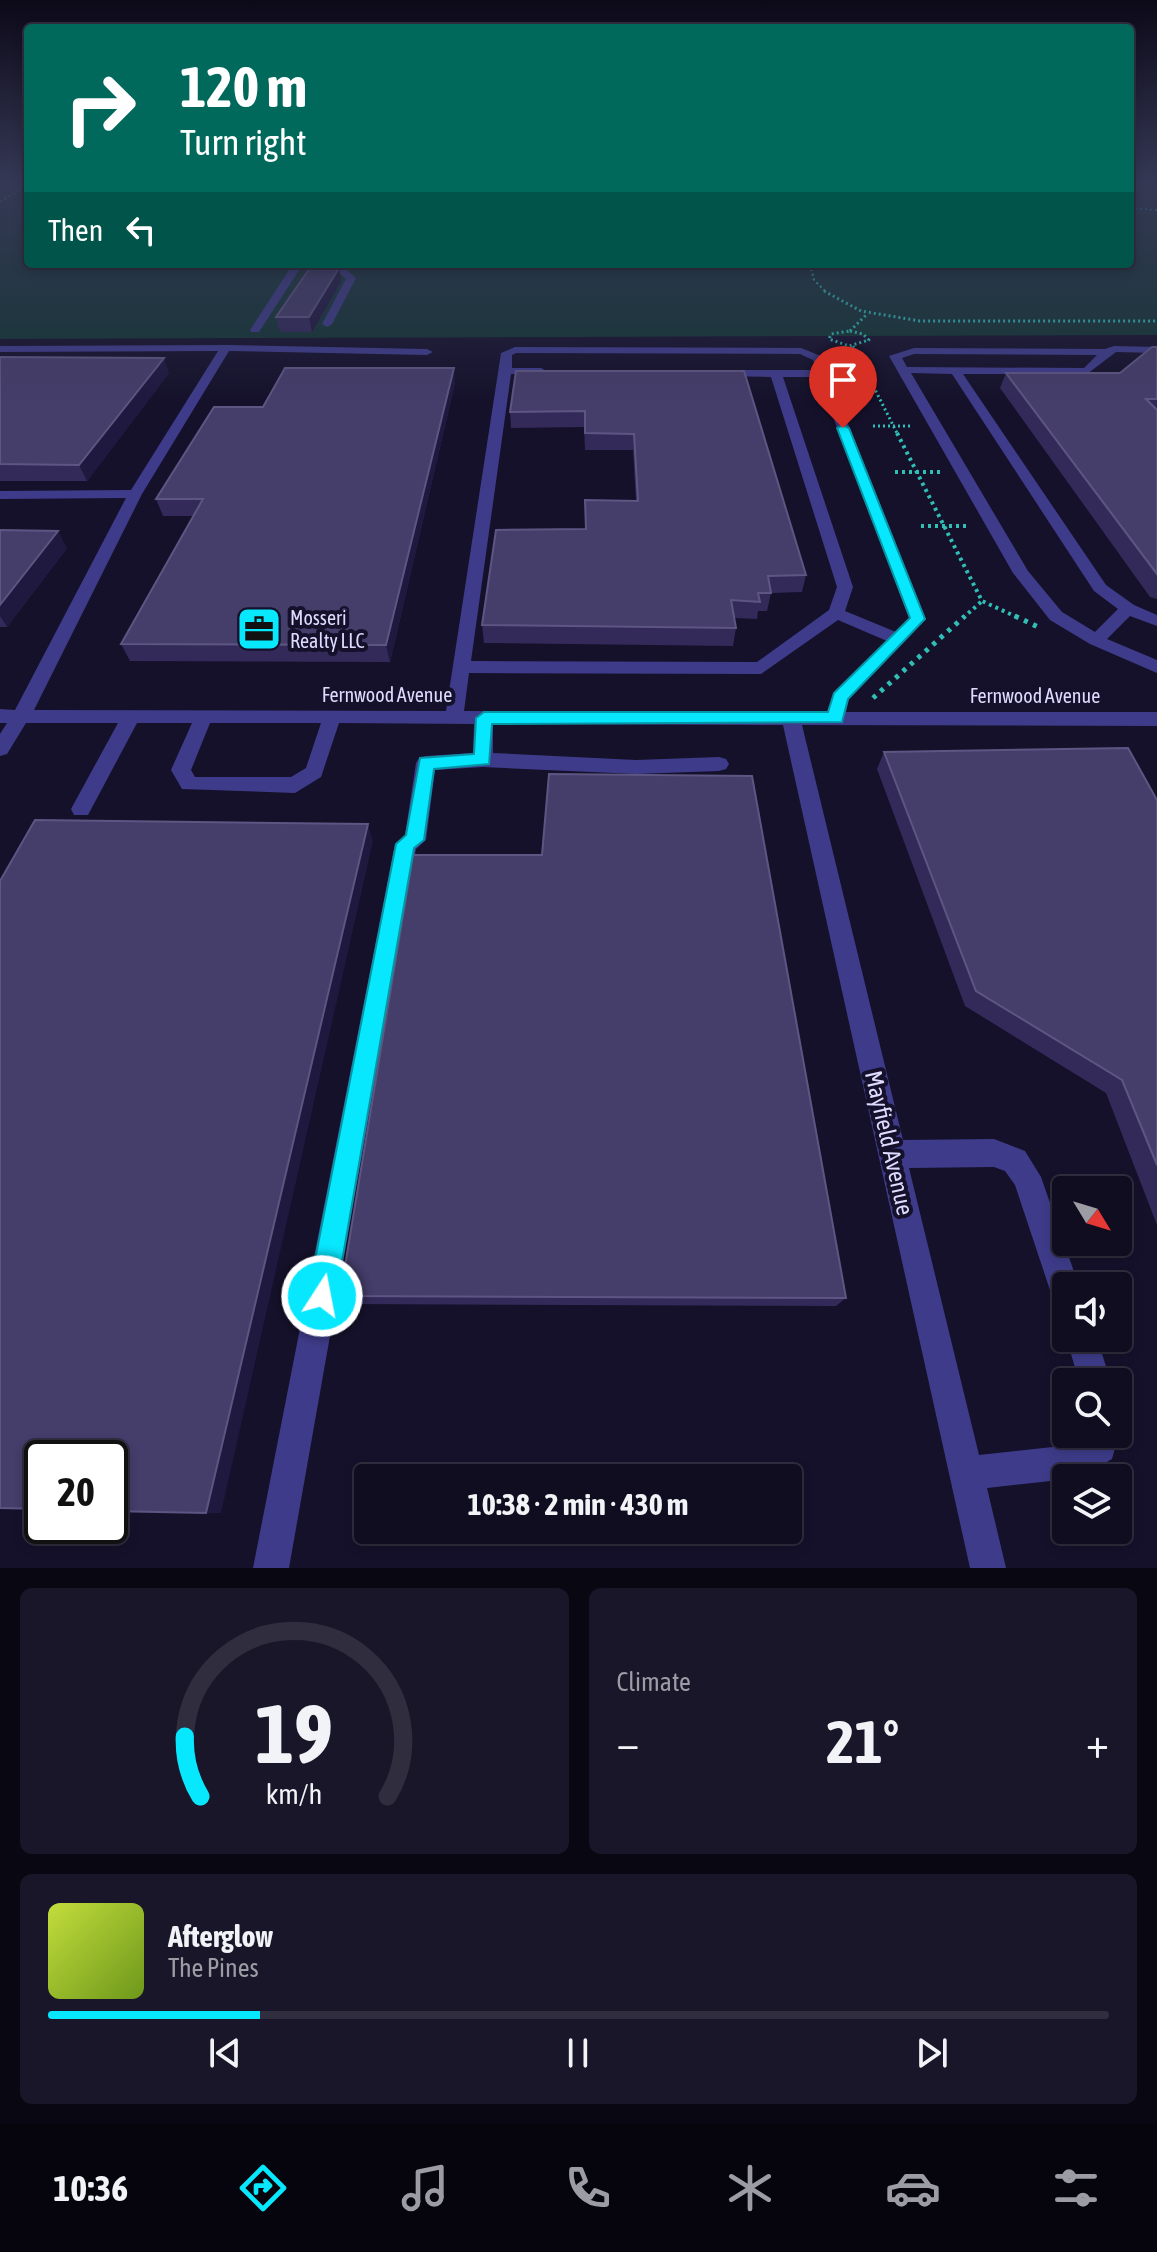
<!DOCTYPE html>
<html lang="en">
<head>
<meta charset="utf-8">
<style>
  :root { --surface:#100d20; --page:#191629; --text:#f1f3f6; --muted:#9c9ca5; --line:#302d3e; --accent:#07e8ff }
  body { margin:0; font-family:"Asap Condensed",sans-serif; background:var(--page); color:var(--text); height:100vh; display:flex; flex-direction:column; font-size:30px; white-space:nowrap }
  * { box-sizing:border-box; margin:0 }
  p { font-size:26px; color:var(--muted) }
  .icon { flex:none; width:44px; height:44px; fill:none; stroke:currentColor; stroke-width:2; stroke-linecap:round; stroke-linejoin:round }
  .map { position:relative; height:1568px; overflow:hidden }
  .drawer { display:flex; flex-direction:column; gap:20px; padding:20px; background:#090712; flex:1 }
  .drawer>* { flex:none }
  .top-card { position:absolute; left:24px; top:24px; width:1110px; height:244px; border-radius:8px; box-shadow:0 4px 12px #0003,0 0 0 2px var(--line); background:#00695c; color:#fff; overflow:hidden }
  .needle { width:52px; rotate:128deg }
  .buttons { position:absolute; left:1052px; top:1176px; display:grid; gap:16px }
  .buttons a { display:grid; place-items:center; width:80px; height:80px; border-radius:8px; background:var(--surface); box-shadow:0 4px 12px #0003,0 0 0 2px var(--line); font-size:40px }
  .speed { position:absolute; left:24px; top:1440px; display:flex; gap:16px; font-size:40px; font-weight:700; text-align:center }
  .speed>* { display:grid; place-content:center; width:104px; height:104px; border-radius:50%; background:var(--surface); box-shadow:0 4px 12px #0003,0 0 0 2px var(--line); line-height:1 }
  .speed .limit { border:4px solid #111; border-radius:12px; background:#fff; color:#111 }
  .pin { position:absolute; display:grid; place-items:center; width:68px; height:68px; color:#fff; margin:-82px -34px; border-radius:50% 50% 50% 0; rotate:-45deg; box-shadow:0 0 8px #0007 }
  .pin .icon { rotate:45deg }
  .me { position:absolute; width:88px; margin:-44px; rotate:11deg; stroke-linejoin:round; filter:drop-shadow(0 0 6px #0008) }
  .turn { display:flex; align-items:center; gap:28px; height:168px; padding:0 24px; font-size:36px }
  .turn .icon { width:104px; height:104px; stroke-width:2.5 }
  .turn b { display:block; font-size:56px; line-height:68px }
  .then { display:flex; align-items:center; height:76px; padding:0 24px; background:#0003; gap:16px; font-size:30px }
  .big { font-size:60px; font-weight:700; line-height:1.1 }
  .drawer .widget { flex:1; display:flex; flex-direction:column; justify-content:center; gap:12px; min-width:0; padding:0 28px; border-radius:12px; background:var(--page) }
  .drawer .dial { align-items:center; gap:0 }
  .dial svg { height:208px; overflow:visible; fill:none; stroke:var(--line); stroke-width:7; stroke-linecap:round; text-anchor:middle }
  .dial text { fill:var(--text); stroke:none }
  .song { display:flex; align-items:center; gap:24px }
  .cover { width:96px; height:96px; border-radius:12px; background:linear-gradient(135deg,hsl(70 70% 55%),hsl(80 70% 35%)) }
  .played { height:8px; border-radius:4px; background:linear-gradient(90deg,var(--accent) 20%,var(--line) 20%) }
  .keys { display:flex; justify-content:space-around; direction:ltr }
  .heat { display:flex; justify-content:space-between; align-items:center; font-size:44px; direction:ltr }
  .drawer .tiles { flex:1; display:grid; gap:20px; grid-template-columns:1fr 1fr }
  .widget:last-child { grid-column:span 2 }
  .trip { position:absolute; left:354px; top:1464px; width:448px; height:80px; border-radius:8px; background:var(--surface); box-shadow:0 4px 12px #0003,0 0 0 2px var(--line); font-weight:700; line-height:80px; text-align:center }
  .tab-bar { display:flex; height:128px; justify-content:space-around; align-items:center; background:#06050d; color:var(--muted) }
  .tab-bar .icon { width:56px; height:56px }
  .tab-bar .current { color:var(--accent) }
  .tab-bar b { font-size:36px; color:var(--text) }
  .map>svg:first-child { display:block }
  .green { fill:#143534 }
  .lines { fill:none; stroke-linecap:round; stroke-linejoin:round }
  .path-far3 { stroke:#30beb5; stroke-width:2; stroke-dasharray:2 3; stroke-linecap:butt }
  .path-far2 { stroke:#30beb5; stroke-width:3; stroke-dasharray:2 3; stroke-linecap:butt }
  .path-far1 { stroke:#30beb5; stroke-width:4; stroke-dasharray:3 4; stroke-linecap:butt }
  .path { stroke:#30beb5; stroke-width:5; stroke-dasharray:4 6; stroke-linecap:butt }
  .minor { fill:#3e3c8a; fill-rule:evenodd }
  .wall { fill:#332a59 }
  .shaded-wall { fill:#1f183f }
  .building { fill:#453d6a; stroke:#5e5682; stroke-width:2 }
  .route { fill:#07e8ff; stroke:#0597a6; stroke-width:2 }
  .labels { text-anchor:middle; stroke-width:8; stroke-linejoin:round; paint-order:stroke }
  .poi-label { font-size:20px; fill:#dfdbff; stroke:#15112b; text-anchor:start }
  .street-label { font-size:20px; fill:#dfdbff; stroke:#15112b }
  .near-street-label { font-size:24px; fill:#dfdbff; stroke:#15112b }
</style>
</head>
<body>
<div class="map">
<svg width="1157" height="1568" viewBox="0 0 1157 1568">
  <rect width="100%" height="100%" fill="#15112b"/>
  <polygon class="green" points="0,183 28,183 28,264 1130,264 1130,183 1157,183 1157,335 0,339"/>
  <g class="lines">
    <g class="path-far3">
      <polyline points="0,202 28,184"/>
      <polyline points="1130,208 1157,210"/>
      <polyline points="810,264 814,280 827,293"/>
    </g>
    <g class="path-far2">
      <polyline points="824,291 861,311 920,321 1157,321"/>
      <polygon points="850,331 863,334 869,340 849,346 829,339 831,334"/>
      <polyline points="850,331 867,314"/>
      <polyline points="853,346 898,435"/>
      <polyline points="873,426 913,426"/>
    </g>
    <g class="path-far1">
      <polyline points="897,433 982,601 1019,618"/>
      <polyline points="895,472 940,472"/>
      <polyline points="921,526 968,526"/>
      <polyline points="963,618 982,601"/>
    </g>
    <g class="path">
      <polyline points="1015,616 1038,627"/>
      <polyline points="873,698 965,616"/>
    </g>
    <g class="minor">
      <polygon points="293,264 303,264 259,332 251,332 250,330"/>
      <polygon points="339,264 349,264 346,269 356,278 332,324 327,327 322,324 346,279 336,270"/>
      <path d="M226 345 427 349 433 352 427 355 229 351 142 494 34 710 446 711 501 353 515 347 801 348 821 356 926 619 849 699 846 712H1157V726L802 725 903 1140 994 1139 1025 1151 1041 1177 1079 1286H1066V1309L1055 1305 1015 1185 1005 1171 994 1167 909 1168 979 1455 1071 1445 1085 1434H1119L1112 1459 1078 1478 987 1488 1006 1568H970L783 725 493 724V753L636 760 719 757 726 759 729 764 726 769 719 771 636 774 483 767 435 770 426 840 416 849 289 1568H253L395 844 405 835 416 763 419 758 426 756 473 753 474 724 339 723 321 777 295 793 182 789 171 770 192 723H137L88 815H74L71 809 118 723H26L7 754 0 756V734L7 723H0V709L15 710 126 498 0 499V491L131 490 218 351 0 352V346ZM516 353 800 354 813 360 816 370H721L715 373 721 376 771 377 837 587 829 610 757 662 471 661 511 374H541L547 371 541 368H512V355ZM783 377H818L909 618 896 632 845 611 853 587ZM838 620 887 641 834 693 828 712 464 711 469 673 761 674ZM210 723H321L306 768 291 777H195L191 770Z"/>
      <path d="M1114 346 1157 347V353L1116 352 1087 374H963L1106 585 1134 605 1157 615V626L1130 616 1107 639 1157 660V673L1090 644 1050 620 1013 573 889 356 914 348 1105 349ZM914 354 1097 355 1084 368 907 367 902 358ZM911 373 952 374 1094 591 1118 609 1095 632 1062 612 1028 571Z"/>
      <polygon points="1066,1336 1097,1338 1111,1382 1079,1382"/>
    </g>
  </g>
  <g class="wall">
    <polygon points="341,282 312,332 280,332 276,317"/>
    <polygon points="1157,347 1157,599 1150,597 1000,388 1006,373 1120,373"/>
    <polygon points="0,357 169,373 87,481 0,481"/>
    <polygon points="744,371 806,575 802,592 771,593 767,611 758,611 757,619 734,618 736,628 733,646 484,643 482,625 585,529 636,501 633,450 585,450 584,427 511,428 510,412"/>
    <polygon points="455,383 390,662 130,661 121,644 194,516 163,516 156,499 263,407"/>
    <polygon points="0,530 67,548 7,627 0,627"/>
    <polygon points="884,752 1157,800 1157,1225 1106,1093 965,1006 877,769"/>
    <polygon points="340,1296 846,1298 836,1306 348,1304"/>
  </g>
  <g class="shaded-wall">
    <polygon points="339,268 341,282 312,332 309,317"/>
    <polygon points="164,358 169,373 87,481 79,465"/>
    <polygon points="454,368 455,383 390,662 386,645"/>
    <polygon points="58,531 67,548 7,627 0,616 0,605"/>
    <polygon points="368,824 373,841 221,1513 206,1513"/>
  </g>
  <g class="building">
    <polygon points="310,268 339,268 309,317 276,317"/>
    <polygon points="1152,347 1157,347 1157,399 1146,399 1157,410 1157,574 1006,373 1120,373"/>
    <polygon points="0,357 164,358 79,465 0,464"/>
    <polygon points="285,368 454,368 386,645 121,644 203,499 156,499 214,407 263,407"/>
    <polygon points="516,371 744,371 806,575 768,576 771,593 758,593 760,602 731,600 736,628 482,625 496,530 586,529 585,500 638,501 634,434 585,433 585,411 510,412"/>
    <polygon points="0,530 58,531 0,605"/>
    <polygon points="1128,748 1157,800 1157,1165 1122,1080 976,991 884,752"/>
    <polygon points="549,774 752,776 846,1298 340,1296 413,855 542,855"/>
    <polygon points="35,820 368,824 206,1513 110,1511 110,1458 42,1458 42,1509 0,1508 0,881"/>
  </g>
  <linearGradient id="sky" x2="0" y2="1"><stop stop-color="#0c0918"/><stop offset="0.45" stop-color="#353855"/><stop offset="1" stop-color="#353855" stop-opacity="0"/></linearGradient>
  <rect width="1157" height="403" fill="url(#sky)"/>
  <polygon class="route" points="843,425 849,428 925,619 848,699 842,722 492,724 489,764 434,769 424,840 414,848 336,1296 331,1306 322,1310 312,1306 308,1296 396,844 406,835 420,758 474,754 476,718 484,712 828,712 834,693 910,618 837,428"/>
  <defs>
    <g id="office-square" transform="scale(2.3)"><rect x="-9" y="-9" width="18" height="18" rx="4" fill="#07e8ff" stroke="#15112b"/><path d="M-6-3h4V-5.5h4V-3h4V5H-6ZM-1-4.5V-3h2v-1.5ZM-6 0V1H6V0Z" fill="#111"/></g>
  </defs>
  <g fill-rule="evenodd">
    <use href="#office-square" x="259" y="629"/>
  </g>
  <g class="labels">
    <g class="poi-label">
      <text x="290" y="625">Mosseri<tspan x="290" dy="23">Realty LLC</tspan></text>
    </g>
    <g class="street-label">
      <text x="387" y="702">Fernwood Avenue</text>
      <text x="1035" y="703">Fernwood Avenue</text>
    </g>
    <g class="near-street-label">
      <text transform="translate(889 1143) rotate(77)" y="8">Mayfield Avenue</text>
    </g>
  </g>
</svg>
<div class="buttons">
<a><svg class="needle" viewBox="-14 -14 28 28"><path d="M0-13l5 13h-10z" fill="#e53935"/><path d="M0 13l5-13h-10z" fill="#9c9ca5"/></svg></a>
<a><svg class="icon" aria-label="sound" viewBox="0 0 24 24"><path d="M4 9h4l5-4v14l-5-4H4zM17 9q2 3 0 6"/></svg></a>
<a><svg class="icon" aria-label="search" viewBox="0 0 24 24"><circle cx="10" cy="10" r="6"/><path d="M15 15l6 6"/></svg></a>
<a><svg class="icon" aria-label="layers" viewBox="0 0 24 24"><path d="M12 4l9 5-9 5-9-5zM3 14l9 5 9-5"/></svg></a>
</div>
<div class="speed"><div class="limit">20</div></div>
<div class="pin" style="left:843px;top:428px;background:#d93025"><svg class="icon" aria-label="arrive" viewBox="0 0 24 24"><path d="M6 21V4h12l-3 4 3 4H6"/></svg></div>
<svg class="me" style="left:322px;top:1296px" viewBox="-20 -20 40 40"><circle r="17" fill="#07e8ff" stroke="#fff" stroke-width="3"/><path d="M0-11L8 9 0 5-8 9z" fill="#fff"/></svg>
<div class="trip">10:38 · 2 min · 430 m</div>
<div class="top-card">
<div class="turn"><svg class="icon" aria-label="right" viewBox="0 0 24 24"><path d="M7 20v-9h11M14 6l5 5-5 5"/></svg><div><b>120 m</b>Turn right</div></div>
<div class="then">Then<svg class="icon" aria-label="left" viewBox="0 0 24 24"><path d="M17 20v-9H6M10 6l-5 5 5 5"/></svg></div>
</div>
</div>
<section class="drawer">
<div class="tiles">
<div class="widget dial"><svg viewBox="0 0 100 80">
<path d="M14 69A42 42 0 1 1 86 69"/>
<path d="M14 69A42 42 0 0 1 8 46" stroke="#07e8ff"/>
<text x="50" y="56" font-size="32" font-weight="700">19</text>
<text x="50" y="72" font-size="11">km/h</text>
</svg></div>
<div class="widget"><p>Climate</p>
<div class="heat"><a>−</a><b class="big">21°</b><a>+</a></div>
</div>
<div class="widget">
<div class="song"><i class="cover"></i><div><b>Afterglow</b><p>The Pines</p></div></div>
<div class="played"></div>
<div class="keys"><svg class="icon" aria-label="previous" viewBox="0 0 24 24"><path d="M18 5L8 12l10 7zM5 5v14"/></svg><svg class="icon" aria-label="pause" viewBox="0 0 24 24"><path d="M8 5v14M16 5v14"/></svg><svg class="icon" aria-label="next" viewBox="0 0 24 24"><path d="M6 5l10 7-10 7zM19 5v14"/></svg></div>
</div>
</div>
</section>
<nav class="tab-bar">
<b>10:36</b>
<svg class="icon current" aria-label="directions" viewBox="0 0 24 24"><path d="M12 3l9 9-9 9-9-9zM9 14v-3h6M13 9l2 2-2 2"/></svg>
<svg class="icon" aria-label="music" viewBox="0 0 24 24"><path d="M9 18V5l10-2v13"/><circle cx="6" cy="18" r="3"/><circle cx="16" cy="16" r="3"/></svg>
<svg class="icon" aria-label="phone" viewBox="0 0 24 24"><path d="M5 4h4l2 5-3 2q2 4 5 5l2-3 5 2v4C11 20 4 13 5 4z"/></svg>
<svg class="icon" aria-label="climate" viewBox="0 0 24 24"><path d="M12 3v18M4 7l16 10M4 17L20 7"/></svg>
<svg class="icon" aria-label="car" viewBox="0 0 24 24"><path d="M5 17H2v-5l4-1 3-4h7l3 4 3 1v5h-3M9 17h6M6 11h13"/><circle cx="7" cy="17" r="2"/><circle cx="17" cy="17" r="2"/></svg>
<svg class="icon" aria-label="filters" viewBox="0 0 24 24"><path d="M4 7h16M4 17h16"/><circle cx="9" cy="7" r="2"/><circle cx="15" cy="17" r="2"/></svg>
</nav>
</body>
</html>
